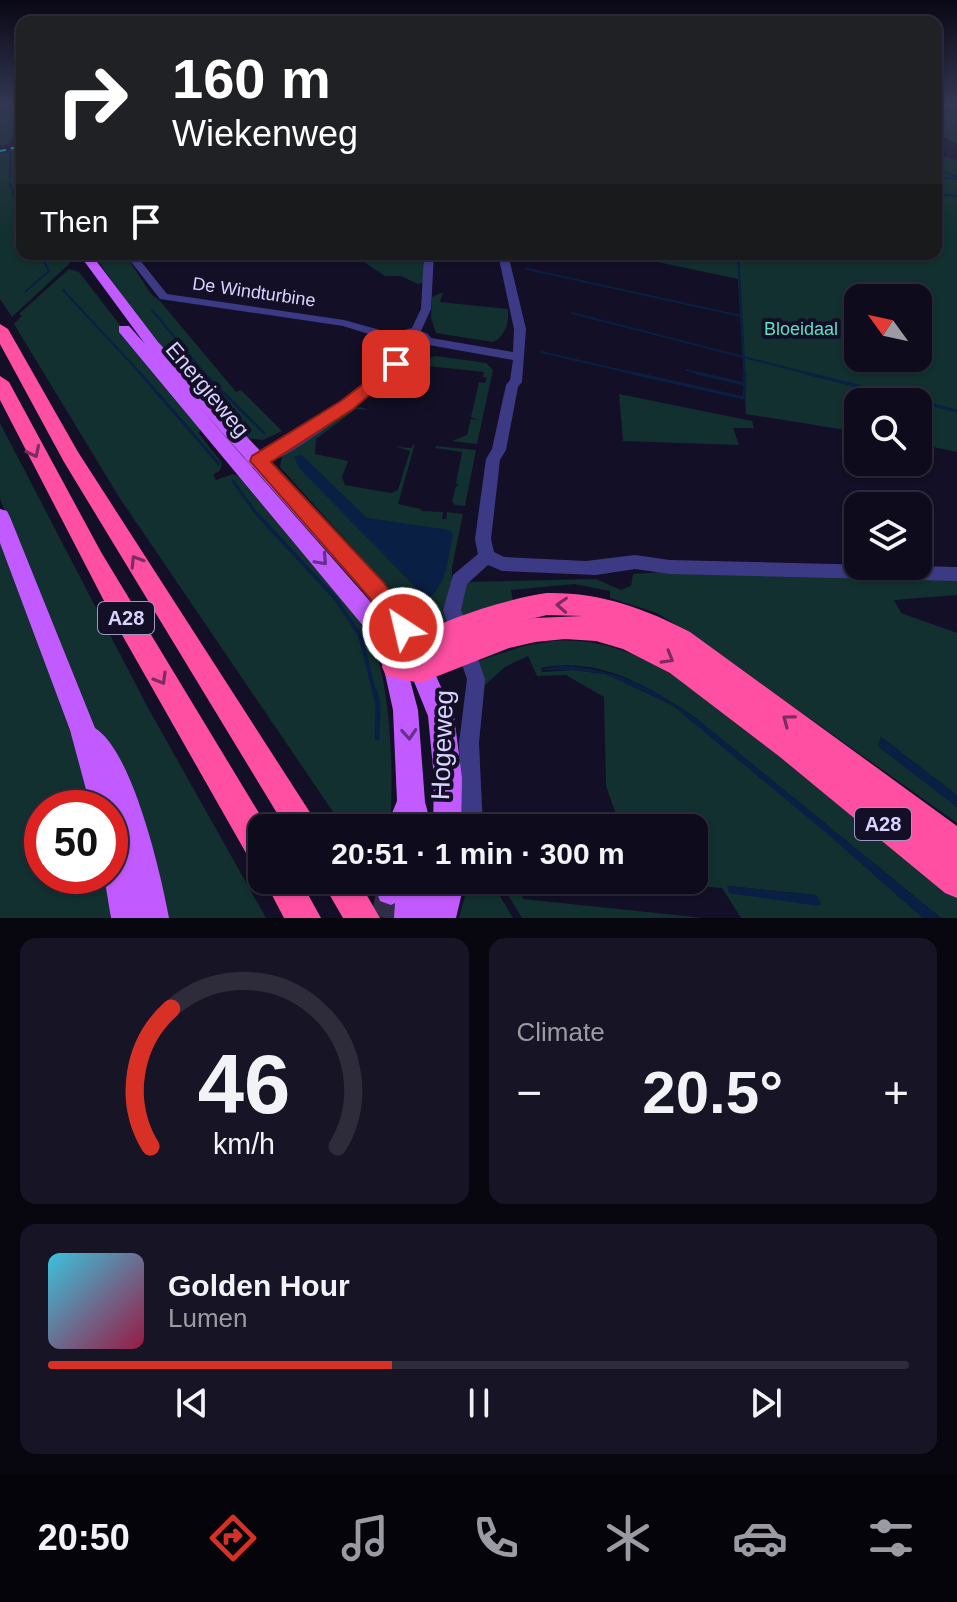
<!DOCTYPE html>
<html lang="en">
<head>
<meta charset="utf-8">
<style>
  :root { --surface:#0e0b1c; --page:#171425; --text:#f1f3f6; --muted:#9b9ba3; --line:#2e2b3b; --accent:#d93025 }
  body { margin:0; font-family:Arial,sans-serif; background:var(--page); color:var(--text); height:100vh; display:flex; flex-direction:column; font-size:30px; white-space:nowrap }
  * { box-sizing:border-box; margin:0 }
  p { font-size:26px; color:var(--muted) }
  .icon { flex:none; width:44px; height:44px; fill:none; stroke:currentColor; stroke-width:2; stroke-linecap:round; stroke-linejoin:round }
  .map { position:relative; height:918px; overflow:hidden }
  .details { display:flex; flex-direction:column; gap:20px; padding:20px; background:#08060f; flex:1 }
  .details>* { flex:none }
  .hud { position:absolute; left:16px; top:16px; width:926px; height:244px; border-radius:16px; box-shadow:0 2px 6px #0004,0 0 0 2px var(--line); background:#202124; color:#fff; overflow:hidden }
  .needle { width:52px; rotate:303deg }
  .tools { position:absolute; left:844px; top:284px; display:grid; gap:16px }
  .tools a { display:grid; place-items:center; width:88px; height:88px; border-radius:16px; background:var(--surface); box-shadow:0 2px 6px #0004,0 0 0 2px var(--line); font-size:40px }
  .speed { position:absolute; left:24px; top:790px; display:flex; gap:16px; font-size:40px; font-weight:700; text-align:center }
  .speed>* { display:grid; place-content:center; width:104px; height:104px; border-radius:50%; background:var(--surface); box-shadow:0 2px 6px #0004,0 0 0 2px var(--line); line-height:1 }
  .speed .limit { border:12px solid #d22; background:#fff; color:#111 }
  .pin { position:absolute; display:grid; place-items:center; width:68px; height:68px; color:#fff; margin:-34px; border-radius:16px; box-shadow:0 4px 12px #0006 }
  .me { position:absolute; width:88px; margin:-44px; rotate:325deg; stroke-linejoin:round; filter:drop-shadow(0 0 6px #0008) }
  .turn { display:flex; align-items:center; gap:28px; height:168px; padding:0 24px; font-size:36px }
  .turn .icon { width:104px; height:104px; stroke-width:2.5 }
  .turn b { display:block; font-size:56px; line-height:68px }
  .then { display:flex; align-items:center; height:76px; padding:0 24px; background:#0003; gap:16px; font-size:30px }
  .big { font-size:60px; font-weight:700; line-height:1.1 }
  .details .widget { flex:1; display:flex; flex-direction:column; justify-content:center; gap:12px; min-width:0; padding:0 28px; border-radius:16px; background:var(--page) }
  .details .dial { align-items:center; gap:0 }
  .dial svg { height:208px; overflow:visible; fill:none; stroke:var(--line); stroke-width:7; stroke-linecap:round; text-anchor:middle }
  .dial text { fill:var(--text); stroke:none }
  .song { display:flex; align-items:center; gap:24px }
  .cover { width:96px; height:96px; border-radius:12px; background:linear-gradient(135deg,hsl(190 70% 55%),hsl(340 70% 35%)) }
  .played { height:8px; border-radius:4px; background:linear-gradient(90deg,var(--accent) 40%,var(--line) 40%) }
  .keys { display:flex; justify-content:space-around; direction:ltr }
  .heat { display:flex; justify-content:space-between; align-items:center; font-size:44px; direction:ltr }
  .details .tiles { flex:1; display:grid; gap:20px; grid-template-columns:1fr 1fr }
  .widget:last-child { grid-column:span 2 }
  .trip { position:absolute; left:248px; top:814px; width:460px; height:80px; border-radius:16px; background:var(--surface); box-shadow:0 2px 6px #0004,0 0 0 2px var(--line); font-weight:700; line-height:80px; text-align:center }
  .tab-bar { display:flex; height:128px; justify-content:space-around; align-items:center; background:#06040b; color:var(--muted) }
  .tab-bar .icon { width:56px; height:56px }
  .tab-bar .on { color:var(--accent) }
  .tab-bar b { font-size:36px; color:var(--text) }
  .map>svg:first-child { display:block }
  .green { fill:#12302f; fill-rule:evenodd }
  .water { fill:#0a1f44 }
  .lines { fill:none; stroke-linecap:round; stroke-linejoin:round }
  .stream-far3 { stroke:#0a1f44; stroke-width:2 }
  .stream-far2 { stroke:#0a1f44; stroke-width:3 }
  .stream-far1 { stroke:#0a1f44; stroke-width:4 }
  .stream { stroke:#0a1f44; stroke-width:5 }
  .major-tunnel { stroke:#312d47; stroke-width:28; stroke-dasharray:28 14; stroke-linecap:butt }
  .minor { fill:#3d3a85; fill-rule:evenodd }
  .major { fill:#c25bff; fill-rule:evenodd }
  .highway { fill:#ff4fa3; fill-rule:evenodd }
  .rail { stroke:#00e5ff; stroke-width:2; stroke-dasharray:6 5; stroke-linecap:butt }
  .oneway { stroke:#7d2c5e }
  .oneway2 { stroke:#623188 }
  .route { fill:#d93025; stroke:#8d1f18; stroke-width:2 }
  .labels { text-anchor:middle; stroke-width:8; stroke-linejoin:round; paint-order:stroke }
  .far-street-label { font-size:18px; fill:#d9d4ff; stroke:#130f26 }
  .far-park-label { font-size:18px; fill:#5fe0c0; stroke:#130f26 }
  .shield { fill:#130f26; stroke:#9e99be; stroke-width:2 }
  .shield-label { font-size:20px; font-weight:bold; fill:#d9d4ff }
  .street-label { font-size:22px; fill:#d9d4ff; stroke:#130f26 }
  .near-street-label { font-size:26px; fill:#d9d4ff; stroke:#130f26 }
</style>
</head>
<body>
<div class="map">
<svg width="957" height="918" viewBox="0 0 957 918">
  <rect width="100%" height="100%" fill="#130f26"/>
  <g class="green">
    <polygon points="0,104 22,104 22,121 9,144 0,146"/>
    <polygon points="936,104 957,104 957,144 936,132"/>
    <polygon points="22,147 22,254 66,254 70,263 12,317 0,299 0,152"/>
    <path d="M936 154 957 160V452L918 444V402H858V432L746 414 738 279 634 257V254H936ZM858 298H918V358H858Z"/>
    <polygon points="93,254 125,254 151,294 160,301 236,392 241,390 282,431 263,440 245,438 149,333"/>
    <polygon points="363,254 423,254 424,282 418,284 401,276 385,276 364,262"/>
    <path d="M69 269 79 272 200 429 199 434 222 463 220 470 213 475 216 480 233 474 239 476 364 623C392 673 394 771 390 828H344L119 497 14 324 22 316 19 314Z"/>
    <path d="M443 292 440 302 508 309C509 322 506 336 493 342L436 333 431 318 432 297Z"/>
    <polygon points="436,356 486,363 493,370 477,444 452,441 467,435 471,419 478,420 471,417 479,382 485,383 487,378 483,377 484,372 418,365 420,359"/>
    <polygon points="619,394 752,421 754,428 733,428 739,445 623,441"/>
    <path d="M360 407 369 410 356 409 316 439 315 454 348 461 342 477 345 485 391 493 398 490 410 451 397 447 411 448 415 443 398 504 421 509V511L443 512 442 519H446L447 512 463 514 452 567 451 624 434 628 410 623 362 558 280 467 282 455C305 438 332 411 360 407Z"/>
    <polygon points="0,423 147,706 266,918 163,918 98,742 0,499"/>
    <polygon points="436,446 476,450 465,506 455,505 452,501 456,486 459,486 456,483 462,452 435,448"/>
    <polygon points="0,536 100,808 42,808 42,876 110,876 112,859 110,918 0,918"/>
    <polygon points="664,572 957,579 957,595 894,600 901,613 957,633 957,795 881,737 878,746 957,807 957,823 693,635 657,613 610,598 610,591 574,584 511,590 513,601 459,621 465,582 596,579 621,590 631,586 633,574"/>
    <path d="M553 641C607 637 649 659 692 687L957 897V918H941L697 719C650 687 600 656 541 668L542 672 573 670 606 674 672 705 824 830 923 918H741L722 888 685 885 683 880H694V828H621L606 786 604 697 566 675 537 676 528 656 505 667 485 685 476 767 475 662 524 646ZM728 886 816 895 821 905 729 893Z"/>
    <polygon points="499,880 517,880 523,899 704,918 522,918"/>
    <polygon points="477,883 497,891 513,918 459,918 466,892"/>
  </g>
  <g class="water">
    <path d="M302 455 367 518 450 530 453 535C448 556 447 584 430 597L419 591 299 468 294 456Z"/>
    <path d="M561 665C621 670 648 686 697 719L941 918H923L823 830 672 705 606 674 573 670H539Z"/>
    <polygon points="881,737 957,795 957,807 878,746"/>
    <polygon points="727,886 816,895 821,902 818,906 729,893"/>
  </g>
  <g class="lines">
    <g class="stream-far3">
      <polyline points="0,153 10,151 10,178"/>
      <polyline points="936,169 957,177"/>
      <polyline points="936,177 957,179"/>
      <polyline points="10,183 22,219"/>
      <polyline points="936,194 957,196"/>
      <polyline points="738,254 745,375"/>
      <polyline points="527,269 741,316"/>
      <polyline points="63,290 142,375"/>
      <polyline points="26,291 49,271 40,254"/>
      <polyline points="152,310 206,375"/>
      <polyline points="572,313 814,375"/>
      <polyline points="541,352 641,375"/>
      <polyline points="686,370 705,375"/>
    </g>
    <g class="stream-far2">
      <polyline points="140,373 219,464"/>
      <polyline points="204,373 264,433"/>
      <polyline points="632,373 744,398 745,373"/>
      <polyline points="697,373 745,384"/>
      <polyline points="806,373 957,411"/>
      <polyline points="233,481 258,516"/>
    </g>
    <polyline class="stream-far1" points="257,514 335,598 360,635 375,694"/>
    <polyline class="stream" points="375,692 378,705 377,738"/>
    <polyline class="major-tunnel" points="385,918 391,890"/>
    <path class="minor" d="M125 254H135L167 294 344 320 391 333 412 328 421 309 424 254H434L431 309 421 331 428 334 431 338 513 352 514 329 498 254H508L526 329 522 382 518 387 506 450 500 460 491 539 494 552 504 557 586 561 635 555 670 560 957 567V581L670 574 635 569 596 575 502 571 488 565 467 584 461 610 485 679 479 743 483 828H461L459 743 467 679 443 610 453 575 478 554 475 539 486 459 492 449 506 385 510 380 513 360 429 345C423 353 416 352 408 357 399 365 390 375 381 383 357 405 276 473 245 467L243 463 245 459C303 440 355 396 398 354L386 349 385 339 343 326 160 299ZM410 335 419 338 420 341C414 350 405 349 396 345V339Z"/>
    <g class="major">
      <path d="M79 254H91L158 342 384 583 411 620 454 716 462 778 461 828H433L434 778 428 716 404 657 418 710 425 802 432 828H386L397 801 393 710 384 669 369 633 119 332V326H129L145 344ZM195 402 368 597 376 608Z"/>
      <path d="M0 509 7 511 10 517 95 728C133 752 161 874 169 918H111L104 876H110V808H91L70 730 0 543Z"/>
      <polygon points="377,880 465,880 456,918 394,918 395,903 391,905 380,901 376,890"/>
    </g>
    <g class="highway">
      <polygon points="0,324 8,329 78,452 320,828 286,828 64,462 0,344"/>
      <polygon points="0,376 9,382 101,552 268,828 262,828 262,864 250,860 117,626 0,400"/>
      <path d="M547 593C599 592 644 608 690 632L957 826V898L945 893 780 757 670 673 623 649 596 641 565 639 535 642 509 648 420 683 386 676 382 667C397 630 508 598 547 593ZM547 615 583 616 535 618 510 624Z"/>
      <polygon points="264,880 300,880 321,918 284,918"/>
      <polygon points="321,880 358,880 380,918 343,918"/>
    </g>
    <polyline class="rail" points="0,151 22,146"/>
  </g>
  <defs><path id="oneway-chevron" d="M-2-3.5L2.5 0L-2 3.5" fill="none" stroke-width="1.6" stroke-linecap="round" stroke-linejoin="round" transform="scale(2)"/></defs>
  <g class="oneway">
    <use href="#oneway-chevron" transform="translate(34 452) rotate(64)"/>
    <use href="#oneway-chevron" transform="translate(136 561) rotate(-122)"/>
    <use href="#oneway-chevron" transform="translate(562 605) rotate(-177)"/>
    <use href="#oneway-chevron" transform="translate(668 658) rotate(30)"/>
    <use href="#oneway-chevron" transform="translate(161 679) rotate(60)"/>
    <use href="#oneway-chevron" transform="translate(788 720) rotate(-143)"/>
  </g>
  <g class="oneway2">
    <use href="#oneway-chevron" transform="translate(322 560) rotate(48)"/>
    <use href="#oneway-chevron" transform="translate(409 734) rotate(86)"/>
  </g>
  <linearGradient id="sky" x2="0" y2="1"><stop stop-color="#0a0815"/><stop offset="0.45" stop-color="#333752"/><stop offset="1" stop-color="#333752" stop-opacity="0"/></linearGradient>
  <rect width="957" height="232" fill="url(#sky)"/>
  <polygon class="route" points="396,359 401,361 401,368 353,409 271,462 384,583 414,628 411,636 403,639 395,636 369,597 250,461 252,456 341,401"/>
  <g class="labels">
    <g class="far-street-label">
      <text transform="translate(254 292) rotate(8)" y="6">De Windturbine</text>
    </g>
    <g class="far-park-label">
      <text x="801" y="335">Bloeidaal</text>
    </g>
    <g class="shield">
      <rect x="98" y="602" width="56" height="32" rx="6"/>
      <rect x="855" y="808" width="56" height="32" rx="6"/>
    </g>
    <g class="shield-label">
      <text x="126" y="625">A28</text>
      <text x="883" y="831">A28</text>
    </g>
    <g class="street-label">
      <text transform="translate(208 389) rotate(50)" y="8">Energieweg</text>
    </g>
    <g class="near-street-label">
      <text transform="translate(442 745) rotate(-88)" y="9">Hogeweg</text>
    </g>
  </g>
</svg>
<div class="tools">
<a><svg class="needle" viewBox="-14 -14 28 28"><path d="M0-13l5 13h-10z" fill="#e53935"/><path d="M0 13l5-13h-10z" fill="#9b9ba3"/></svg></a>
<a><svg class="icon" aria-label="search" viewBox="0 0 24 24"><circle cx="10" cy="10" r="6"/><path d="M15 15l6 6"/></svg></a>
<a><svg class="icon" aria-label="layers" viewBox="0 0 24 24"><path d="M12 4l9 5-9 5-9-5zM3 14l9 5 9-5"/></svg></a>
</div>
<div class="speed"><div class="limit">50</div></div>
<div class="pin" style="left:396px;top:364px;background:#d93025"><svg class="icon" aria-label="arrive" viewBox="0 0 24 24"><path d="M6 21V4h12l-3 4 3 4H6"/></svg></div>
<svg class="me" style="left:403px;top:628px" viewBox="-20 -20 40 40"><circle r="17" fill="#d93025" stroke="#fff" stroke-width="3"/><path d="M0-11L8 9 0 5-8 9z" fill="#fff"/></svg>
<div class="trip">20:51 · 1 min · 300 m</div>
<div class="hud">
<div class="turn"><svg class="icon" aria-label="right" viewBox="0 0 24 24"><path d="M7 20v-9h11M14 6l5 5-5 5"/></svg><div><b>160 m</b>Wiekenweg</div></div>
<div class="then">Then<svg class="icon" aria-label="arrive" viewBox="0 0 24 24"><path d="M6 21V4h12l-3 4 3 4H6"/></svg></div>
</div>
</div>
<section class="details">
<div class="tiles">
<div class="widget dial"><svg viewBox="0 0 100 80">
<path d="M14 69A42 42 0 1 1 86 69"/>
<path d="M14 69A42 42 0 0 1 22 16" stroke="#d93025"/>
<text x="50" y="56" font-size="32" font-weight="700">46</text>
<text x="50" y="72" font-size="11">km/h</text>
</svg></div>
<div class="widget"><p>Climate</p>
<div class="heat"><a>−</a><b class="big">20.5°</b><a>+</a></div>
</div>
<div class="widget">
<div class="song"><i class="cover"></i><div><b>Golden Hour</b><p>Lumen</p></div></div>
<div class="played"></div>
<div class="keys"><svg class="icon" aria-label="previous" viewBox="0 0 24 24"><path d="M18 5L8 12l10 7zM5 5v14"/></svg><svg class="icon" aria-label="pause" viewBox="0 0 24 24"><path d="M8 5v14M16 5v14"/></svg><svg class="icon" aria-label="next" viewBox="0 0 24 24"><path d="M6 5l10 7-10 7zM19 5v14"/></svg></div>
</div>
</div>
</section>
<nav class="tab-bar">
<b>20:50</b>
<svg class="icon on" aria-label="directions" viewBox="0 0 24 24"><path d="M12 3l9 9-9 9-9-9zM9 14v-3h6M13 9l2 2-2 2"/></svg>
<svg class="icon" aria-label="music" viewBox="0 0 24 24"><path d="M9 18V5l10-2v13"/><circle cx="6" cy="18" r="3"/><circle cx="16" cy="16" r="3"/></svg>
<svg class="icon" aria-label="phone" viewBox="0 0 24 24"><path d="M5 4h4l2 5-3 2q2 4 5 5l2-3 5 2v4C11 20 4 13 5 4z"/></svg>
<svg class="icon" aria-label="climate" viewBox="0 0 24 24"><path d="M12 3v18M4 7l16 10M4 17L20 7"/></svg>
<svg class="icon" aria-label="car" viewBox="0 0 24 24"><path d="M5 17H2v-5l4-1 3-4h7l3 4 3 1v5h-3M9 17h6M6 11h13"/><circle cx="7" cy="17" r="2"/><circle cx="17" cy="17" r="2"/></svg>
<svg class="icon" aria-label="filters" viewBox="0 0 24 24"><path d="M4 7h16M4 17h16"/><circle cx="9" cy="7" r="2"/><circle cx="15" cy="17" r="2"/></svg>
</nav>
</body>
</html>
